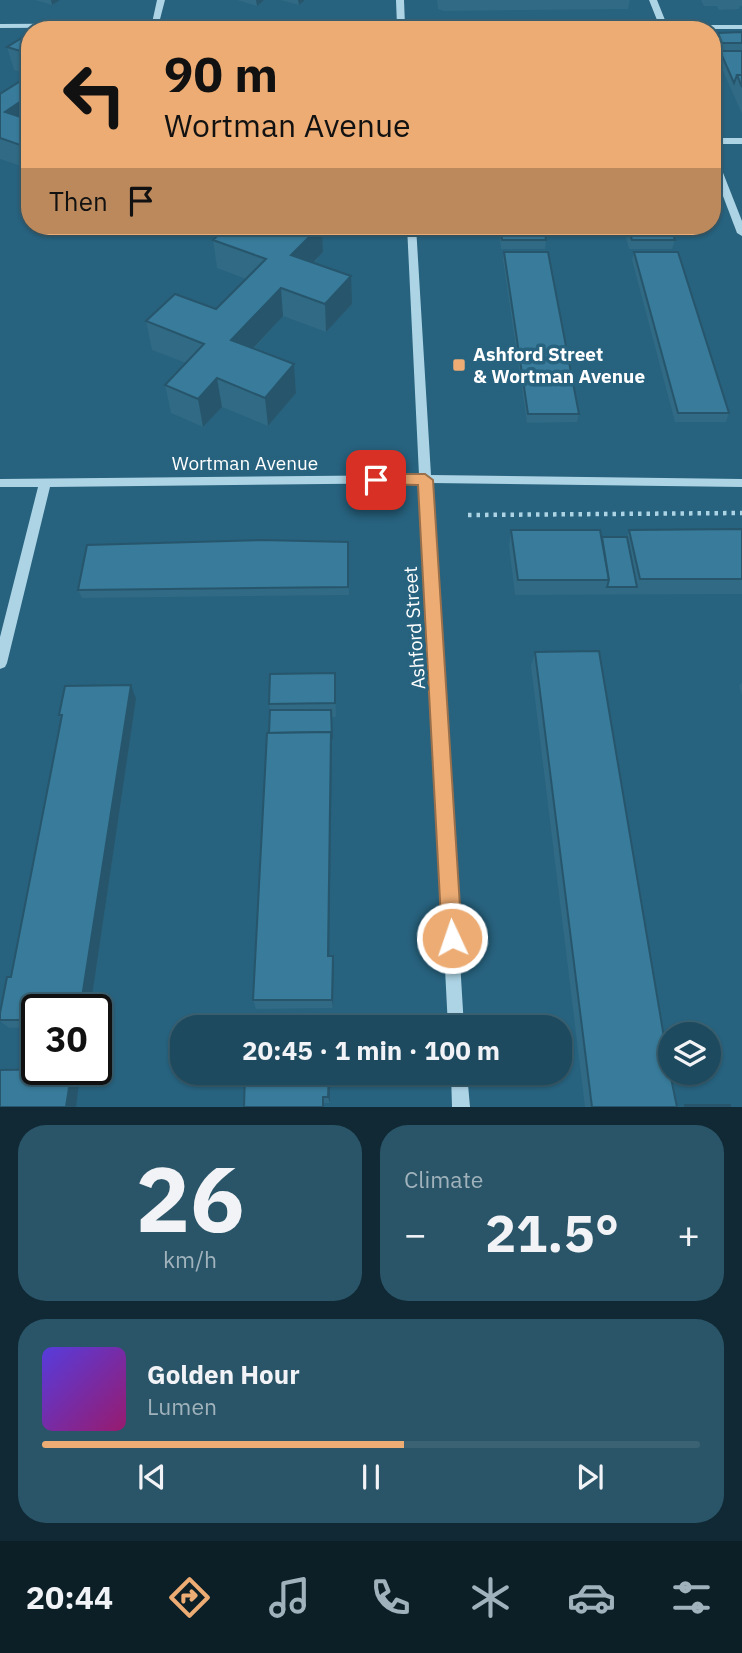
<!DOCTYPE html>
<html lang="en">
<head>
<meta charset="utf-8">
<style>
  :root { --surface:#1d4a5e; --page:#2a5467; --text:#f1f3f6; --muted:#a0b3bc; --line:#3b6273; --accent:#ecac74 }
  body { margin:0; font-family:"IBM Plex Sans",sans-serif; background:var(--page); color:var(--text); height:100vh; display:flex; flex-direction:column; font-size:26px; white-space:nowrap }
  * { box-sizing:border-box; margin:0 }
  p { font-size:23px; color:var(--muted) }
  .icon { flex:none; width:38px; height:38px; fill:none; stroke:currentColor; stroke-width:2; stroke-linecap:round; stroke-linejoin:round }
  .map { position:relative; height:1107px; overflow:hidden }
  .side { display:flex; flex-direction:column; gap:18px; padding:18px; background:#102934; flex:1 }
  .side>* { flex:none }
  .hud { position:absolute; left:21px; top:21px; width:700px; height:214px; border-radius:28px; box-shadow:0 2px 5px #0004,0 0 0 2px var(--line); background:#ecac74; color:#111; overflow:hidden }
  .fabs { position:absolute; left:658px; top:1022px; display:grid; gap:14px }
  .fabs a { display:grid; place-items:center; width:63px; height:63px; border-radius:50%; background:var(--surface); box-shadow:0 2px 5px #0004,0 0 0 2px var(--line); font-size:35px }
  .speed { position:absolute; left:21px; top:994px; display:flex; gap:14px; font-size:35px; font-weight:700; text-align:center }
  .speed>* { display:grid; place-content:center; width:91px; height:91px; border-radius:50%; background:var(--surface); box-shadow:0 2px 5px #0004,0 0 0 2px var(--line); line-height:1 }
  .speed .limit { border:4px solid #111; border-radius:10px; background:#fff; color:#111 }
  .pin { position:absolute; display:grid; place-items:center; width:60px; height:60px; color:#fff; margin:-30px; border-radius:14px; box-shadow:0 4px 10px #0006 }
  .me { position:absolute; width:77px; margin:-38px; rotate:357deg; stroke-linejoin:round; filter:drop-shadow(0 0 5px #0008) }
  .turn { display:flex; align-items:center; gap:24px; height:147px; padding:0 28px; font-size:32px }
  .turn .icon { width:91px; height:91px; stroke-width:2.5 }
  .turn b { display:block; font-size:49px; line-height:60px }
  .then { display:flex; align-items:center; height:66px; padding:0 28px; background:#0003; gap:14px; font-size:26px }
  .big { font-size:52px; font-weight:700; line-height:1.1 }
  .side .widget { flex:1; display:flex; flex-direction:column; justify-content:center; gap:10px; min-width:0; padding:0 24px; border-radius:28px; background:var(--page) }
  .side .dial { align-items:center; gap:0 }
  .dial b { font-size:91px; line-height:1 }
  .song { display:flex; align-items:center; gap:21px }
  .cover { width:84px; height:84px; border-radius:10px; background:linear-gradient(135deg,hsl(250 70% 55%),hsl(320 70% 35%)) }
  .played { height:7px; border-radius:4px; background:linear-gradient(90deg,var(--accent) 55%,var(--line) 55%) }
  .keys { display:flex; justify-content:space-around; direction:ltr }
  .heat { display:flex; justify-content:space-between; align-items:center; font-size:38px; direction:ltr }
  .side .tiles { flex:1; display:grid; gap:18px; grid-template-columns:1fr 1fr }
  .widget:last-child { grid-column:span 2 }
  .trip { position:absolute; left:170px; top:1015px; width:402px; height:70px; border-radius:28px; background:var(--surface); box-shadow:0 2px 5px #0004,0 0 0 2px var(--line); font-weight:700; line-height:70px; text-align:center }
  .dock { display:flex; height:112px; justify-content:space-around; align-items:center; background:#0c1e26; color:var(--muted) }
  .dock .icon { width:49px; height:49px }
  .dock .on { color:var(--accent) }
  .dock b { font-size:32px; color:var(--text) }
  .map>svg:first-child { display:block }
  .lines { fill:none; stroke-linecap:round; stroke-linejoin:round }
  .path { stroke:#add4e5; stroke-width:4.5; stroke-dasharray:3.5 5; stroke-linecap:butt }
  .minor { fill:#add4e5; fill-rule:evenodd }
  .wall { fill:#306a84 }
  .shaded-wall { fill:#27566c }
  .building { fill:#387b9a; stroke:#27566c; stroke-width:2 }
  .route { fill:#ecac74; stroke:#99704b; stroke-width:2 }
  .poi-dot { fill:#ecac74; stroke:#27627e; stroke-width:2.5 }
  .labels { text-anchor:middle; stroke-width:7; stroke-linejoin:round; paint-order:stroke }
  .poi-label { font-size:19px; font-weight:bold; fill:#fff; stroke:#27627e; text-anchor:start }
  .street-label { font-size:19px; fill:#fff; stroke:#27627e }
</style>
</head>
<body>
<div class="map">
<svg width="742" height="1107" viewBox="0 0 742 1107">
  <rect width="100%" height="100%" fill="#27627e"/>
  <g class="lines">
    <polyline class="path" points="468,515 742,513"/>
    <g class="minor">
      <polygon points="157,0 165,0 159,23 332,22 397,26 396,0 404,0 405,26 556,25 560,27 556,29 392,30 332,26 0,28 0,24 152,23"/>
      <polygon points="649,0 657,0 667,25 742,25 742,29 627,29 627,25 659,25"/>
      <rect x="712" y="138" width="30" height="6"/>
      <polygon points="712,152 716,155 742,221 742,236 737,233 712,167"/>
      <polygon points="407,226 416,226 431,475 742,479 742,487 431,483 464,1027 448,1027 420,483 50,487 7,663 5,667 0,669 0,637 38,487 0,487 0,479 419,475"/>
      <polygon points="451,1073 467,1073 470,1107 452,1107"/>
    </g>
  </g>
  <g class="wall">
    <polygon points="35,0 60,0 52,5"/>
    <polygon points="237,0 264,0 257,6"/>
    <polygon points="280,0 305,0 299,5"/>
    <polygon points="437,0 630,0 628,9 444,11 438,9"/>
    <polygon points="701,0 742,0 742,6 740,6 739,9 719,10 717,6 704,6"/>
    <polygon points="742,32 742,114 713,48 718,33"/>
    <polygon points="30,33 30,169 0,159 0,94 30,75 14,70 7,47"/>
    <polygon points="278,226 322,226 323,252 314,263 352,304 326,332 283,316 254,349 294,364 296,393 268,426 222,407 203,427 171,413 165,385 186,363 152,350 146,321 216,309 246,279 217,268 213,240 276,228"/>
    <polygon points="498,226 544,226 546,240 545,249 501,249"/>
    <polygon points="623,226 670,226 675,240 672,249 629,249"/>
    <polygon points="504,252 579,414 577,422 527,423 503,260"/>
    <polygon points="634,252 729,413 726,422 675,422 632,260"/>
    <polygon points="742,529 742,594 515,595 509,546 511,530 602,537 627,537 629,530"/>
    <polygon points="348,542 349,595 82,598 78,590"/>
    <polygon points="535,652 677,1107 585,1107 531,666"/>
    <polygon points="335,673 336,717 332,717 329,956 334,966 333,1008 256,1009 253,1000 270,710 269,704"/>
    <polygon points="742,682 742,696 739,686"/>
    <polygon points="136,699 90,1010 37,1010 37,1027 9,1028 0,1021 0,1013 11,977 61,720 59,715"/>
    <polygon points="330,1073 330,1103 244,1107"/>
  </g>
  <g class="shaded-wall">
    <polygon points="51,0 60,0 52,5"/>
    <polygon points="256,0 264,0 257,6"/>
    <polygon points="298,0 305,0 299,5"/>
    <polygon points="30,95 30,122 5,112"/>
    <polygon points="30,141 30,169 23,146"/>
    <polygon points="320,226 322,226 323,252 294,283 291,255"/>
    <polygon points="351,276 352,304 326,332 325,304"/>
    <polygon points="281,288 283,316 235,368 231,340"/>
    <polygon points="294,364 296,393 268,426 265,398"/>
    <polygon points="217,378 222,407 203,427 198,399"/>
    <polygon points="131,685 136,699 90,1010 80,1010"/>
    <polygon points="331,732 332,746 329,966 328,956"/>
    <polygon points="333,956 334,966 333,1008 332,1000"/>
    <polygon points="72,1069 80,1075 76,1107 66,1107"/>
    <polygon points="329,1073 330,1073 330,1103 328,1097"/>
  </g>
  <g class="building">
    <polygon points="540,22 643,22 646,30 541,30"/>
    <polygon points="742,32 742,43 722,43 718,33"/>
    <polygon points="30,33 30,54 7,47"/>
    <polygon points="720,51 742,51 742,75 737,75 734,83"/>
    <polygon points="30,75 30,95 5,112 30,120 30,141 23,146 0,138 0,94"/>
    <polygon points="737,75 742,75 742,87"/>
    <polygon points="228,226 269,226 276,228 278,226 320,226 291,255 351,276 325,304 281,288 231,340 294,364 265,398 217,378 198,399 165,385 204,344 146,321 175,294 216,309 266,259 213,240"/>
    <polygon points="500,226 544,226 546,240 502,240"/>
    <polygon points="628,226 670,226 675,240 632,240"/>
    <polygon points="504,252 548,252 579,414 528,414"/>
    <polygon points="634,252 678,252 729,413 678,413"/>
    <polygon points="742,529 742,579 640,579 629,530"/>
    <polygon points="511,530 600,530 609,580 518,580"/>
    <polygon points="602,537 627,537 637,587 607,587 609,580"/>
    <polygon points="261,540 348,542 348,587 78,590 87,545"/>
    <polygon points="599,651 670,1073 677,1107 592,1107 535,652"/>
    <polygon points="335,673 335,703 269,704 270,674"/>
    <polygon points="131,685 80,1010 37,1010 37,1020 0,1020 0,1013 7,977 11,977 62,715 59,715 65,686"/>
    <polygon points="270,710 331,710 332,739 331,732 269,733"/>
    <polygon points="331,732 328,956 333,956 332,1000 253,1000 267,733"/>
    <polygon points="72,1069 66,1107 0,1107 0,1070"/>
    <polygon points="245,1073 329,1073 328,1097 323,1097 323,1107 244,1107"/>
    <rect x="685" y="1105" width="45" height="2"/>
  </g>
  <polygon class="route" points="376,474 425,474 433,480 462,938 459,945 452,948 445,945 442,938 418,485 370,484 368,480 370,476"/>
  <rect class="poi-dot" x="452" y="358" width="14" height="14" rx="3.5"/>
  <g class="labels">
    <g class="poi-label">
      <text x="473" y="361">Ashford Street<tspan x="473" dy="22">&amp; Wortman Avenue</tspan></text>
    </g>
    <g class="street-label">
      <text x="245" y="470">Wortman Avenue</text>
      <text transform="translate(414 628) rotate(-94)" y="7">Ashford Street</text>
    </g>
  </g>
</svg>
<div class="fabs">
<a><svg class="icon" aria-label="layers" viewBox="0 0 24 24"><path d="M12 4l9 5-9 5-9-5zM3 14l9 5 9-5"/></svg></a>
</div>
<div class="speed"><div class="limit">30</div></div>
<div class="pin" style="left:376px;top:480px;background:#d93025"><svg class="icon" aria-label="arrive" viewBox="0 0 24 24"><path d="M6 21V4h12l-3 4 3 4H6"/></svg></div>
<svg class="me" style="left:452px;top:938px" viewBox="-20 -20 40 40"><circle r="17" fill="#ecac74" stroke="#fff" stroke-width="3"/><path d="M0-11L8 9 0 5-8 9z" fill="#fff"/></svg>
<div class="trip">20:45 · 1 min · 100 m</div>
<div class="hud">
<div class="turn"><svg class="icon" aria-label="left" viewBox="0 0 24 24"><path d="M17 20v-9H6M10 6l-5 5 5 5"/></svg><div><b>90 m</b>Wortman Avenue</div></div>
<div class="then">Then<svg class="icon" aria-label="arrive" viewBox="0 0 24 24"><path d="M6 21V4h12l-3 4 3 4H6"/></svg></div>
</div>
</div>
<section class="side">
<div class="tiles">
<div class="widget dial"><b>26</b><p>km/h</p></div>
<div class="widget"><p>Climate</p>
<div class="heat"><a>−</a><b class="big">21.5°</b><a>+</a></div>
</div>
<div class="widget">
<div class="song"><i class="cover"></i><div><b>Golden Hour</b><p>Lumen</p></div></div>
<div class="played"></div>
<div class="keys"><svg class="icon" aria-label="previous" viewBox="0 0 24 24"><path d="M18 5L8 12l10 7zM5 5v14"/></svg><svg class="icon" aria-label="pause" viewBox="0 0 24 24"><path d="M8 5v14M16 5v14"/></svg><svg class="icon" aria-label="next" viewBox="0 0 24 24"><path d="M6 5l10 7-10 7zM19 5v14"/></svg></div>
</div>
</div>
</section>
<nav class="dock">
<b>20:44</b>
<svg class="icon on" aria-label="directions" viewBox="0 0 24 24"><path d="M12 3l9 9-9 9-9-9zM9 14v-3h6M13 9l2 2-2 2"/></svg>
<svg class="icon" aria-label="music" viewBox="0 0 24 24"><path d="M9 18V5l10-2v13"/><circle cx="6" cy="18" r="3"/><circle cx="16" cy="16" r="3"/></svg>
<svg class="icon" aria-label="phone" viewBox="0 0 24 24"><path d="M5 4h4l2 5-3 2q2 4 5 5l2-3 5 2v4C11 20 4 13 5 4z"/></svg>
<svg class="icon" aria-label="climate" viewBox="0 0 24 24"><path d="M12 3v18M4 7l16 10M4 17L20 7"/></svg>
<svg class="icon" aria-label="car" viewBox="0 0 24 24"><path d="M5 17H2v-5l4-1 3-4h7l3 4 3 1v5h-3M9 17h6M6 11h13"/><circle cx="7" cy="17" r="2"/><circle cx="17" cy="17" r="2"/></svg>
<svg class="icon" aria-label="filters" viewBox="0 0 24 24"><path d="M4 7h16M4 17h16"/><circle cx="9" cy="7" r="2"/><circle cx="15" cy="17" r="2"/></svg>
</nav>
</body>
</html>
